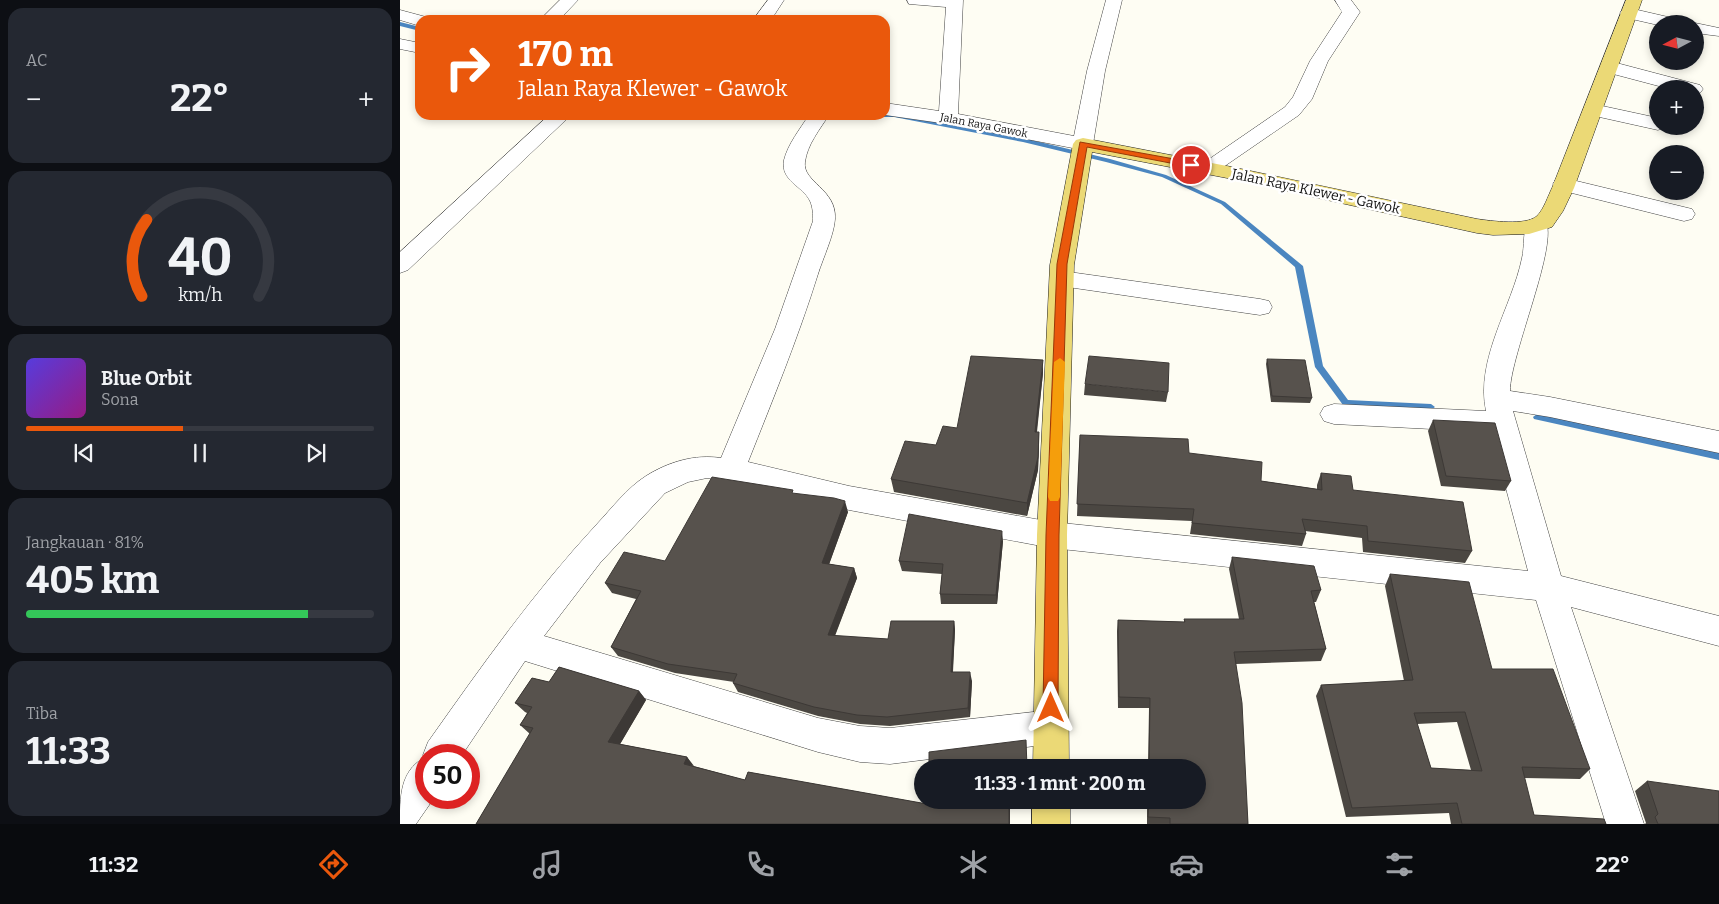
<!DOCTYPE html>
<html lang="id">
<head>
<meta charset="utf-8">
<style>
  :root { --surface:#171b24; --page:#242831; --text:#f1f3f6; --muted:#9ea1a6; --line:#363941; --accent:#ea580c }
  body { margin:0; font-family:Bitter,serif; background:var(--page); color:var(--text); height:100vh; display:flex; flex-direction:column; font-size:19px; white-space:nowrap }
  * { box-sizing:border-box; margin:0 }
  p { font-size:16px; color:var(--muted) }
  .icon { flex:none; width:28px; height:28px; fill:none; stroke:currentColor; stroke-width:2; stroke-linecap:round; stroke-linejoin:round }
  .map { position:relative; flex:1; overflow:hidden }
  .details { display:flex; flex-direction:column; gap:8px; padding:8px; background:#0d0f14; width:400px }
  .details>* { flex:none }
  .hud { position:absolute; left:15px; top:15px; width:475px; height:105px; border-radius:15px; box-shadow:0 2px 8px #0003; background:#ea580c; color:#fff; overflow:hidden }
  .needle { width:32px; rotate:263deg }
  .fabs { position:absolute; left:1249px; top:15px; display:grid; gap:10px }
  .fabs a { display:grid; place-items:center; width:55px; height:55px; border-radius:50%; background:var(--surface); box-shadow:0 2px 8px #0003; font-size:25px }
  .speed { position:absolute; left:15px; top:744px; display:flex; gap:10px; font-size:25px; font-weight:700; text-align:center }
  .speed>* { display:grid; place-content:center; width:65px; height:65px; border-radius:50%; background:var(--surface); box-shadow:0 2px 8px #0003; line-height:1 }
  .speed .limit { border:8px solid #d22; background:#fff; color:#111 }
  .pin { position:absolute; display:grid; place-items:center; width:42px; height:42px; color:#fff; margin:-21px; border:2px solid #fff; border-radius:50%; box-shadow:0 1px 5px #0007 }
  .me { position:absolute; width:55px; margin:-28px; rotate:0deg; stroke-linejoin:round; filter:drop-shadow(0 0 4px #0008) }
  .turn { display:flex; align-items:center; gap:18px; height:105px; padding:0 20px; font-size:22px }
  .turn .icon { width:65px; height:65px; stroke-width:2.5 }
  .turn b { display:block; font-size:35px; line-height:42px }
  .big { font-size:38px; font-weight:700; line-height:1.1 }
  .details .widget { flex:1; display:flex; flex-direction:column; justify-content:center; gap:8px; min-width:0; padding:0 18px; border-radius:15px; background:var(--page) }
  .details .dial { align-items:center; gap:0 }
  .dial svg { height:130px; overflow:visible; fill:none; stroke:var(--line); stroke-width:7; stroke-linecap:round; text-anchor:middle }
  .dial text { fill:var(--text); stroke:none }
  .song { display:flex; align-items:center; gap:15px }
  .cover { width:60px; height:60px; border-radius:8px; background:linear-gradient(135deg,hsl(250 70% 55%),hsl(310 70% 35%)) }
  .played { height:5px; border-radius:2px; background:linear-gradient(90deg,var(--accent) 45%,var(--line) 45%) }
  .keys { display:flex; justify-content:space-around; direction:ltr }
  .heat { display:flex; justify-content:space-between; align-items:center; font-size:28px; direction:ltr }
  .charge { height:8px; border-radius:4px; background:linear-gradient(90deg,#34c759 81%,var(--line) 0) }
  .trip { position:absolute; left:514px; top:759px; width:292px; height:50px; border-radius:25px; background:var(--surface); box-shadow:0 2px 8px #0003; font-weight:700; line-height:50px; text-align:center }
  .tab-bar { display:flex; height:80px; justify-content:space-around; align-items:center; background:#090b0e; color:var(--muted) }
  .tab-bar .icon { width:35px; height:35px }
  .tab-bar .selected { color:var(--accent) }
  .tab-bar b { font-size:22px; color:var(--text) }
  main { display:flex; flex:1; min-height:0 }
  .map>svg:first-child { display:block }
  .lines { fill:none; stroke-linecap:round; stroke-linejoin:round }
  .stream { fill:#4b86c0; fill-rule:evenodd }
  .minor-casing { stroke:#434343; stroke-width:1 }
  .major-casing { stroke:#212121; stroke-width:1 }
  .minor { fill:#fff; fill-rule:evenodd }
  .major { fill:#ebd976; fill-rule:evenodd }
  .wall { fill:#4b4742; fill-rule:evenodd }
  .shaded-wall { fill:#3d3936 }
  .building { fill:#57524d; stroke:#3d3936; fill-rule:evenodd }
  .route { fill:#ea580c; stroke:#983908 }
  .slow { fill:#f59e0b }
  .labels { text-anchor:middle; stroke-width:5; stroke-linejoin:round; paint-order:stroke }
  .far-street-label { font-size:11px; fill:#101010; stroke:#fff }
  .street-label { font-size:14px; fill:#101010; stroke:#fff }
</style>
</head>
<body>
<main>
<section class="details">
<div class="widget"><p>AC</p>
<div class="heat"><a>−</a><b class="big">22°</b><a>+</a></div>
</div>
<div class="widget dial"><svg viewBox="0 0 100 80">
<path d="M14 69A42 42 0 1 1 86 69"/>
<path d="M14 69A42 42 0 0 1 17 22" stroke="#ea580c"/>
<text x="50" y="56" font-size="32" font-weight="700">40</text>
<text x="50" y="72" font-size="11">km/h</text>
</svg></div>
<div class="widget">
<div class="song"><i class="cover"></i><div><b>Blue Orbit</b><p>Sona</p></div></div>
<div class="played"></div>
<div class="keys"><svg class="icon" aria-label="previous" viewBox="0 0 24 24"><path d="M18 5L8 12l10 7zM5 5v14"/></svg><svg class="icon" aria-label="pause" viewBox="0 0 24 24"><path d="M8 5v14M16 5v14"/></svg><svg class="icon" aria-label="next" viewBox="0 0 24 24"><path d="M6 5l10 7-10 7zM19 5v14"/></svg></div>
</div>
<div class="widget"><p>Jangkauan · 81%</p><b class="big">405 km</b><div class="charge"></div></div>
<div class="widget"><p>Tiba</p><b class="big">11:33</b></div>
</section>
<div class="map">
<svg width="1319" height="824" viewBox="0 0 1319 824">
  <rect width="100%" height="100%" fill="#fefdf3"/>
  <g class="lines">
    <g class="stream">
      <polygon points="0,22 20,27 20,31 0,26"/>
      <polygon points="485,113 494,113 623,138 710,159 766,175 825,202 903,266 923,366 948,400 1031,404 1035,407 1031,410 943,405 915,367 895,267 821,204 762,177 706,162 623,142 494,117 481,117 478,115 485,115"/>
      <polygon points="1137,414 1319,452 1319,460 1134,419 1133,417"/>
    </g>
    <g class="minor-casing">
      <g id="minor">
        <polygon points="160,0 178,0 159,20 140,20"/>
        <polygon points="368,0 384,0 371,20 353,20"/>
        <polygon points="507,0 563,0 558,114 674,136 687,71 706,0 722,0 705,71 693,144 690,148 683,150 548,124 485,115 485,103 539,111 546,7 509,4"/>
        <polygon points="935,0 951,0 960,12 928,61 912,99 899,115 816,172 809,174 802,172 798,168 802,164 885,107 893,97 910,61 942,12"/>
        <polygon points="1229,8 1281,20 1283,24 1258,25 1223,17 1220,13 1223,9"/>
        <polygon points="0,10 26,17 28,20 20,20 20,26 0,20"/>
        <polygon points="1295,23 1319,28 1319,36 1295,33 1295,24 1291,24"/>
        <polygon points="0,39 20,43 20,53 0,49"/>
        <polygon points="1209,61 1300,85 1303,89 1300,93 1295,94 1295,89 1270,89 1202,71 1200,67 1202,63"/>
        <polygon points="1193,104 1258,118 1258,126 1266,126 1258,130 1186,114 1183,110 1186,106"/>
        <polygon points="149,115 171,115 8,270 0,273 0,252"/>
        <path d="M409 115H429C420 129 407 145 405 162 402 182 437 189 435 219 434 235 423 258 418 274 398 338 373 399 348 462L449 486 652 522 1128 571 1091 432 934 424 924 421 920 414 924 407 934 404 1086 411C1075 359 1112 307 1122 258 1125 246 1122 231 1129 220L1137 218 1145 220C1160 242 1110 355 1110 391L1150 397 1319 431V453L1150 417 1113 411 1161 576 1319 616V646L1171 607 1244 824H1206L1136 600 652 548 449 510 352 485 307 478 288 482 265 493 200 563 144 636 418 718 460 726 490 728 651 710 664 715 669 727 664 739 651 744 490 764 460 762 418 752 125 661 62 755H26V798H34L16 824H0C0 797 0 771 24 758L23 755 28 742C81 667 134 592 197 524 212 508 227 488 246 476 268 462 295 454 321 458L375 329 413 221C413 214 413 208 410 201 403 186 380 181 384 160 388 144 400 129 409 115Z"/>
        <polygon points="1164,178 1292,209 1295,214 1292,219 1284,221 1156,189 1153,184 1156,179"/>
        <polygon points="662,271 860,299 869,301 872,307 869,313 860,315 654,285 650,279 654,273"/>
      </g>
    </g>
    <g class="major-casing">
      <g id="major">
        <path d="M1226 0H1242L1174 188 1163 211 1152 227 1129 234 1093 235 1077 233 827 178 692 152 674 265 667 535 669 768H633L637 535 650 265 673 144 676 140 683 138 827 166 1077 219C1091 221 1126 226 1137 216 1144 209 1148 196 1152 188Z"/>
        <rect x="632" y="800" width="38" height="24"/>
      </g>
    </g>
    <use href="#minor" class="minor"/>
    <use href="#major" class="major"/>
  </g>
  <g class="wall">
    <polygon points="867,359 912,398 910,403 871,402 866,364"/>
    <polygon points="643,373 637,432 639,432 639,445 638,470 627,516 494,492 491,479 536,445 557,428"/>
    <polygon points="685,384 768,392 766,402 684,395"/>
    <polygon points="1033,420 1111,481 1105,491 1041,486 1028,431"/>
    <polygon points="680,435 861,481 917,489 917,485 921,473 953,490 1072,551 1065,563 963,552 962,538 905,531 906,534 902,546 790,534 792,521 677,516"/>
    <polygon points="395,494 448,512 429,564 454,568 457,578 435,636 488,639 554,621 555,630 553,672 572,681 570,717 490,726 460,724 418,716 338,692 333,683 334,682 275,673 218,656 211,647 236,599 212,593 205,583 265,561"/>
    <polygon points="603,541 597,604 541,604 540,594 542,574 502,571 499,561"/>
    <polygon points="832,557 921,590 916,602 914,602 926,649 921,661 836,664 848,824 747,824 747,800 798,800 798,768 748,768 749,708 718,708 717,631 718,620 784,622 784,619 839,619 829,569"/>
    <path d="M990 574 1092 669 1190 769 1180 779 1124 778 1134 815 1206 824H1051L1049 813 946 817 916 696 921 685 1004 681 985 586ZM1057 722 1071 770 1031 768 1017 724Z"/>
    <polygon points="159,667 239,691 246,700 220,744 287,757 293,766 345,780 348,772 527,804 528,800 610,800 610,824 76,824 130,734 120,725 127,713 125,712 115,703 132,678 149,682"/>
    <polygon points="1247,781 1319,824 1245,824 1246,823 1235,791"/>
  </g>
  <g class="shaded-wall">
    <polygon points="643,360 643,373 635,445 635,432"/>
    <polygon points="639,432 639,445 638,470 627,516 627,503"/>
    <polygon points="445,501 448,512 426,573 422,563"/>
    <polygon points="602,531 603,541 597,604 596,595"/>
    <polygon points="454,568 457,578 431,645 428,635"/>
    <polygon points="554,621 555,630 552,682 551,672"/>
    <polygon points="570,672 572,681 570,717 568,708"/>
    <polygon points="239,691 246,700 216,751 208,742"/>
    <polygon points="287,757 294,766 284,764"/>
    <rect x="609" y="800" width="1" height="24"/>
  </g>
  <g class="building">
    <polygon points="571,356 643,360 635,432 639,432 638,457 627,503 491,479 505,441 536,445 543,426 557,428"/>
    <polygon points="689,356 769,363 768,392 685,384"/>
    <polygon points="867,359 905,360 912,398 872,396"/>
    <polygon points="1033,420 1095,423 1111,481 1046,476"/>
    <polygon points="680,435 788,439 789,453 862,462 861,481 922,490 921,473 951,476 953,490 1063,502 1072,551 968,541 967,526 902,519 906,534 792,523 794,509 677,504"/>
    <polygon points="312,477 393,490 392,493 434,498 445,501 422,563 454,568 428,635 488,639 491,621 554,621 551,672 570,672 568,708 487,717 457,715 414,707 333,683 337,674 268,664 211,647 241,591 205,583 224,552 265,561"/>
    <polygon points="509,514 602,531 596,595 540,594 543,564 499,561"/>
    <polygon points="832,557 914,566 921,590 911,591 926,649 834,652 842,703 848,824 770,824 770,818 748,817 749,800 798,800 798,768 749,768 750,698 719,697 718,620 785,622 784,619 844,619"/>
    <path d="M990 574 1069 582 1092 669H1153L1190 769 1122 767 1134 815 1204 819 1206 824H1062L1057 803 952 808 921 685 1013 680ZM1065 712 1082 771 1031 768 1014 713Z"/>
    <polygon points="159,667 239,691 208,742 287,757 284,764 345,780 348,772 527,804 528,800 609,800 609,824 76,824 133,728 120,725 132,707 115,703 132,678 149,682"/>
    <polygon points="626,740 627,768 529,768 529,752"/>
    <polygon points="1247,781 1319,791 1319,824 1258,824 1255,817 1258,814"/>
  </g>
  <polygon class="route" points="680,142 791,162 795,165 791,167 687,147 667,264 659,535 658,708 656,713 651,715 646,713 643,708 646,535 657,264"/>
  <polygon class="slow" points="660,358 665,362 660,497 658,501 650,501 648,497 654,362"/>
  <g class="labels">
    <g class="far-street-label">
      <text transform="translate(584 125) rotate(11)" y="4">Jalan Raya Gawok</text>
    </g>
    <g class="street-label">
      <text transform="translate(916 191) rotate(12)" y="5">Jalan Raya Klewer - Gawok</text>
    </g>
  </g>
</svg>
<div class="fabs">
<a><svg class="needle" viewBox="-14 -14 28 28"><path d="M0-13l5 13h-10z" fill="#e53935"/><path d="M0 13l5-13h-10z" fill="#9ea1a6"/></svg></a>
<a>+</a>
<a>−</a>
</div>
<div class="speed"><div class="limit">50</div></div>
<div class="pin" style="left:791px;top:165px;background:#d93025"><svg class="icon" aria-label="arrive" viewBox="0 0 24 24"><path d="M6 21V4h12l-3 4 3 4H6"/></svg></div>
<svg class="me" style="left:651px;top:708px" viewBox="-20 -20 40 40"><path d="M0-17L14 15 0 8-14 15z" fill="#ea580c" stroke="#fff" stroke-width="4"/></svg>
<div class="trip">11:33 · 1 mnt · 200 m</div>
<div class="hud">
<div class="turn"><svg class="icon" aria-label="right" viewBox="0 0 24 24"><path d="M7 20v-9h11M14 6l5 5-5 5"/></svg><div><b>170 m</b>Jalan Raya Klewer - Gawok</div></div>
</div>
</div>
</main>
<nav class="tab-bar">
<b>11:32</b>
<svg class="icon selected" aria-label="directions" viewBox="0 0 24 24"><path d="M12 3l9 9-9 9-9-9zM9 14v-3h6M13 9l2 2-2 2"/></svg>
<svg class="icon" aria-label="music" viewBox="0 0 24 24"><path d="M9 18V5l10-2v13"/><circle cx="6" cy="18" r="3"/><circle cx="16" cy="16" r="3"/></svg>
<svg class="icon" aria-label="phone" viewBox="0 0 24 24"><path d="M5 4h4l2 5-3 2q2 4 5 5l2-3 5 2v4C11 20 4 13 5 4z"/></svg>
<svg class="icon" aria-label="climate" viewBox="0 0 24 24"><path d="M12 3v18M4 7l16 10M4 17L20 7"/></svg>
<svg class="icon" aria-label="car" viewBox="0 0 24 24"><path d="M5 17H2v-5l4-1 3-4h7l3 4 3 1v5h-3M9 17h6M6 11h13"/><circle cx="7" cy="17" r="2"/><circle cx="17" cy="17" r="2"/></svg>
<svg class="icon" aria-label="filters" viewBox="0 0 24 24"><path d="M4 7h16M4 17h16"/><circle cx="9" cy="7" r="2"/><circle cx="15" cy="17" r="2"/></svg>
<b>22°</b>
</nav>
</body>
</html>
